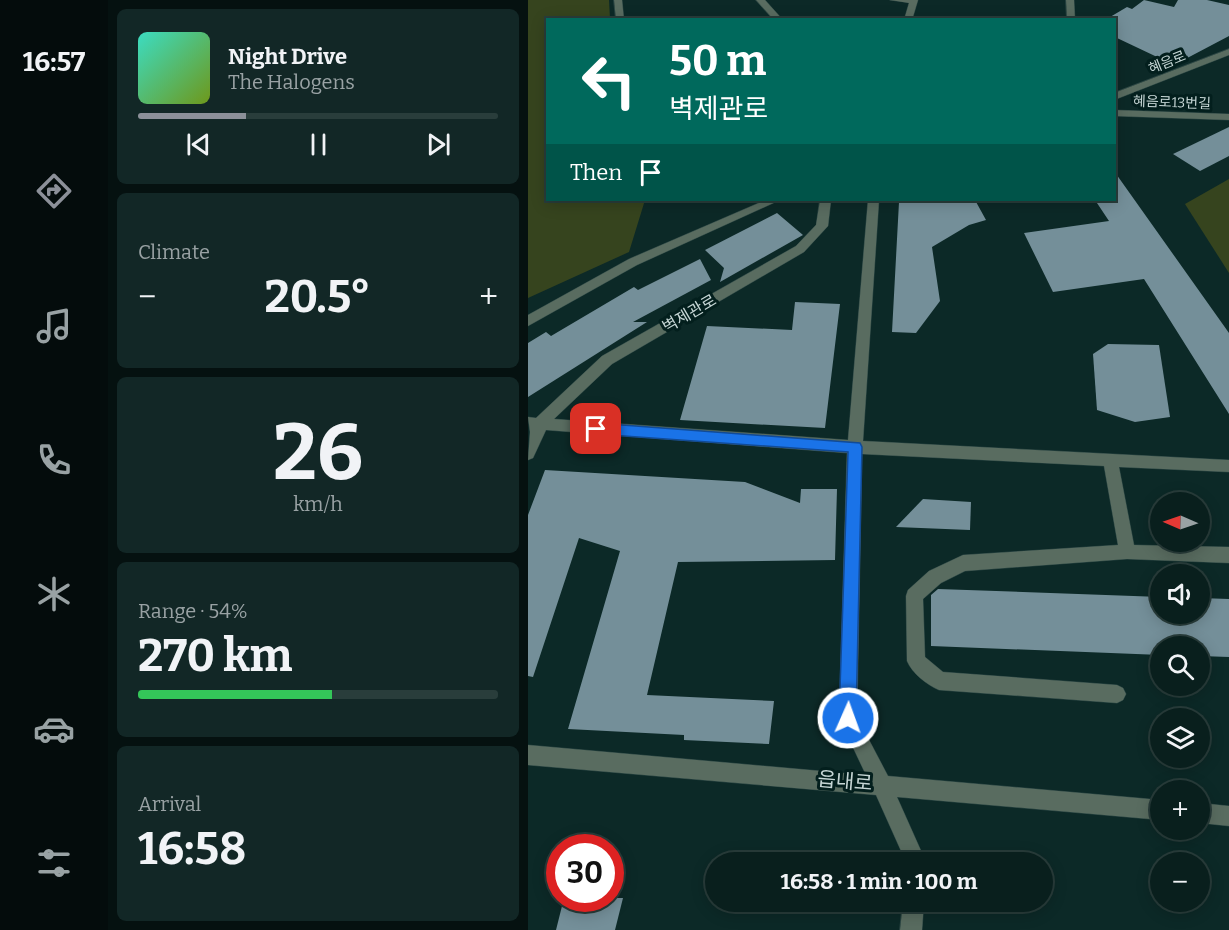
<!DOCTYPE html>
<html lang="en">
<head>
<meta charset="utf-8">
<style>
  :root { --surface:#091f1d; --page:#122726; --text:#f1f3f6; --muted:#99a2a4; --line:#293d3b; --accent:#8c9099 }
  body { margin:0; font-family:Bitter,"Noto Sans KR",serif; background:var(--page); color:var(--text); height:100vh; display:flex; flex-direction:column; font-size:22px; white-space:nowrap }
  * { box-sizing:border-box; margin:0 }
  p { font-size:20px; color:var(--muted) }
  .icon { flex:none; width:33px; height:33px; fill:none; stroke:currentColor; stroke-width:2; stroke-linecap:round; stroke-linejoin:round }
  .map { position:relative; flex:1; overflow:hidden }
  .drawer { display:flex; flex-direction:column; gap:9px; padding:9px; background:#051110; width:420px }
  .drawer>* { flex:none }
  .hud { position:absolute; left:18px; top:18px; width:570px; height:183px; border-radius:0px; box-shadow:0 3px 15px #0003,0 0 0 2px var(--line); background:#00695c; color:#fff; overflow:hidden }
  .needle { width:39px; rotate:272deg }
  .buttons { position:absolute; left:622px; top:492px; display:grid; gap:12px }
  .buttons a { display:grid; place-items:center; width:60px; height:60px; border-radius:50%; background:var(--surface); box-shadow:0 3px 15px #0003,0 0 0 2px var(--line); font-size:30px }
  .speed { position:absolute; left:18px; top:834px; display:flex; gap:12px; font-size:30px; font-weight:700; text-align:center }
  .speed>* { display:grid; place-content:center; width:78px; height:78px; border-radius:50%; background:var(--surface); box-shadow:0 3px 15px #0003,0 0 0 2px var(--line); line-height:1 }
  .speed .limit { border:9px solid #d22; background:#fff; color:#111 }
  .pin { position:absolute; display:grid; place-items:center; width:51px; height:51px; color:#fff; margin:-26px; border-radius:12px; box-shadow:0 3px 9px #0006 }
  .me { position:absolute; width:66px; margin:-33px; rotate:2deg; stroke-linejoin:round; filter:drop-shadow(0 0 4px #0008) }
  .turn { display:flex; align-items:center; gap:21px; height:126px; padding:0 24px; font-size:27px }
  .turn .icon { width:78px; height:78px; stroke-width:2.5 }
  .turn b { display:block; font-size:42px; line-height:51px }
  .then { display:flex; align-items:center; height:57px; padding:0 24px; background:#0003; gap:12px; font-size:22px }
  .big { font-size:45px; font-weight:700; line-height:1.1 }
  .drawer .widget { flex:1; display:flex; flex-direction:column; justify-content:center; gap:9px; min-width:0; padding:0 21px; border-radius:9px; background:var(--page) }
  .drawer .dial { align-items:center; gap:0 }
  .dial b { font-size:78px; line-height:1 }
  .song { display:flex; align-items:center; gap:18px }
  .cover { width:72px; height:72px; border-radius:9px; background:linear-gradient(135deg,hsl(170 70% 55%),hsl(80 70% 35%)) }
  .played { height:6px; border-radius:3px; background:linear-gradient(90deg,var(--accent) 30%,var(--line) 30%) }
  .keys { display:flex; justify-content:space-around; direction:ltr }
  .heat { display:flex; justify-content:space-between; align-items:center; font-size:33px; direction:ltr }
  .charge { height:9px; border-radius:4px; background:linear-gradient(90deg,#34c759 54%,var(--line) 0) }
  .trip { position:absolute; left:177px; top:852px; width:348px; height:60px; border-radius:30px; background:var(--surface); box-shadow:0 3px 15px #0003,0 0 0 2px var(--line); font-weight:700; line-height:60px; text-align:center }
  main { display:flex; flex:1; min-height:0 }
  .tab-bar { display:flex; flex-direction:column; width:108px; justify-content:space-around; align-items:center; background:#040c0c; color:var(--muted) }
  .tab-bar .icon { width:42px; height:42px }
  .tab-bar .on { color:var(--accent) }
  .tab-bar b { font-size:27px; color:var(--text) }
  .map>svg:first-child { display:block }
  .green { fill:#36441e }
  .building { fill:#748f99 }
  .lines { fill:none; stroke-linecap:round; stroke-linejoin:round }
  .minor-casing { stroke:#2a4543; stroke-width:1 }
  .minor { fill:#596c60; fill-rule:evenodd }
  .route { fill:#1a73e8; stroke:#114b97; stroke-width:1.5 }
  .labels { text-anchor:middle; stroke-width:6; stroke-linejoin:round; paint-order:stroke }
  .far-street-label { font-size:14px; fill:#c6d6d5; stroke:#031f1d }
  .street-label { font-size:16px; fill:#c6d6d5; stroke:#031f1d }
  .near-street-label { font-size:20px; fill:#c6d6d5; stroke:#031f1d }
</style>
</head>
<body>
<main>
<nav class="tab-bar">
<b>16:57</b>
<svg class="icon on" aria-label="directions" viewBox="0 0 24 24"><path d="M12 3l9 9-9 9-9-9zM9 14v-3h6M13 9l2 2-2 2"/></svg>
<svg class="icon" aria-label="music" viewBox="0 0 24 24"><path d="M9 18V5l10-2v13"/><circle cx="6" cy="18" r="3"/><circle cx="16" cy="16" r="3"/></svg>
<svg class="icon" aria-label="phone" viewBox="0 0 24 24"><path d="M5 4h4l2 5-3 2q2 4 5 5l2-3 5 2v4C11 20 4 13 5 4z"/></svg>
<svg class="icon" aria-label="climate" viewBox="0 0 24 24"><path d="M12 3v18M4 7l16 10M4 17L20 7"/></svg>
<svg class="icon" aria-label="car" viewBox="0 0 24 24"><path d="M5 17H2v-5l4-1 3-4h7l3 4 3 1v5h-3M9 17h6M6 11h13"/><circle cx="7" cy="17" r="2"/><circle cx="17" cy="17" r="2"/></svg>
<svg class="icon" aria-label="filters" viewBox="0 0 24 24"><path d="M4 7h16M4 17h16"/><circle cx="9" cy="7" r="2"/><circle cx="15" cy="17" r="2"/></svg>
</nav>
<section class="drawer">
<div class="widget">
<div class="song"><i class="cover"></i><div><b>Night Drive</b><p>The Halogens</p></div></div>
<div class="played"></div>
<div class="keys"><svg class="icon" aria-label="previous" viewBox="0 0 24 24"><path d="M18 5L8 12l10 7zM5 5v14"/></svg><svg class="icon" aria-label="pause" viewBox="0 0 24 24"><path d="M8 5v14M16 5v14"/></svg><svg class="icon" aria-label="next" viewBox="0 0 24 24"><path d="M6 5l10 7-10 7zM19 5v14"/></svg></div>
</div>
<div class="widget"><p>Climate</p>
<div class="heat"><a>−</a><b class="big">20.5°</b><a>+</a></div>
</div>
<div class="widget dial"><b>26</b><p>km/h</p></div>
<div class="widget"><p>Range · 54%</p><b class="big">270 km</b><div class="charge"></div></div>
<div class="widget"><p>Arrival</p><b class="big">16:58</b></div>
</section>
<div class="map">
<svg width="701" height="930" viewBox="0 0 701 930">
  <rect width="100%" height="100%" fill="#0c2927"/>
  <g class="green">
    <polygon points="0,0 81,0 82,19 20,20 20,200 117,200 101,252 0,298"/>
    <polygon points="701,179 701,273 657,204"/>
  </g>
  <g class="building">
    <polygon points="616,0 646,7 650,0 679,0 701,5 701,36 646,65 589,38 586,33 586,20 577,20 599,7 604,9"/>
    <polygon points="701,127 701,156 672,171 645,154"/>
    <polygon points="586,171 701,333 701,414 616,279 525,292 496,233 581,221 567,200 586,200"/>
    <polygon points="382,200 447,200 458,220 441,225 404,247 412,301 388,333 364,332 371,202"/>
    <polygon points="249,213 275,235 192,282 196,268 177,250"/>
    <polygon points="172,259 183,280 105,322 119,322 0,397 0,343 18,332 23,336 106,287 110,290"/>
    <polygon points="267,302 312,304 297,428 152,420 179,326 264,330"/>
    <polygon points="580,344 631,345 642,417 607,422 569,410 565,354"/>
    <polygon points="17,470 217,482 272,503 273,489 309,489 307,560 150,562 119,695 246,701 241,744 156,740 156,735 40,729 92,551 51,538 5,677 0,676 0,515"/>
    <polygon points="395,499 443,502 442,530 368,527"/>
    <polygon points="410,589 633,597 633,614 672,614 672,598 701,599 701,657 672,656 672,646 633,646 633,655 403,646 403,595"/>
    <polygon points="36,898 95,898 87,930 28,930"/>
  </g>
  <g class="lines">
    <g class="minor-casing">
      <g id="minor">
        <polygon points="86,0 94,0 96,20 88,20"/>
        <polygon points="228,0 237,0 255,20 246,20"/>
        <polygon points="362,0 390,0 384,20 376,20 381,3"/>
        <polygon points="538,0 546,0 547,20 539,20"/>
        <polygon points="701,49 701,55 586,100 586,93"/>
        <polygon points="586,110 701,114 701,120 586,116"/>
        <polygon points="238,200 252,200 109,265 0,326 0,315 101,259"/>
        <path d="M292 200H303L300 226 276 252 84 364 26 419 320 440 340 200H351L335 441 701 460V472L591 467 606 545 701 547V563L599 559 437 571 413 583 395 599 397 657 415 672 589 685 595 688 598 694 595 700 589 703 411 690C399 685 384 673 379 661L378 596 380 590 401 571 435 555 590 545 576 466 334 454 329 717 360 776 633 800V820L369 797 398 862H378L348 795 0 765V745L338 775 311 718 319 453 18 430 5 458 0 460 2 432 0 417 8 418 74 356 268 246 288 225Z"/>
        <polygon points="672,803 701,806 701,826 672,823"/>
        <polygon points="375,902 396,902 394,930 372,930"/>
      </g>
    </g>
    <use href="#minor" class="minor"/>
  </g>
  <polygon class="route" points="68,423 332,443 334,447 328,718 326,725 320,727 314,725 311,718 320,452 68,434 62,429"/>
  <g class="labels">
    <g class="far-street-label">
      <text transform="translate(639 62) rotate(-22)" y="5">혜음로</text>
      <text transform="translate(644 102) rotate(2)" y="5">혜음로13번길</text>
    </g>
    <g class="street-label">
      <text transform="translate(161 313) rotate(-30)" y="6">벽제관로</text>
    </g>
    <g class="near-street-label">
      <text transform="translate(317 781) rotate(5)" y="7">읍내로</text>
    </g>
  </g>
</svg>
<div class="buttons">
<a><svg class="needle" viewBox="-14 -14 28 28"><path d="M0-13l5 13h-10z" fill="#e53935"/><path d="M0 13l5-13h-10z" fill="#99a2a4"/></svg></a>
<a><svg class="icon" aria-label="sound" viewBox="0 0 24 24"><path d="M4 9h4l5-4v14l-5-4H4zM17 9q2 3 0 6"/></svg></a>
<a><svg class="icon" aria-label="search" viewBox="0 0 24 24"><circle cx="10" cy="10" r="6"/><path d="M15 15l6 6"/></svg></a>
<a><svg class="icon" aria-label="layers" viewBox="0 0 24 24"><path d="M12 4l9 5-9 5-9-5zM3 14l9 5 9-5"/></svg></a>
<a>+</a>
<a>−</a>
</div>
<div class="speed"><div class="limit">30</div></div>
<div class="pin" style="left:68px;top:429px;background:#d93025"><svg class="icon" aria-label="arrive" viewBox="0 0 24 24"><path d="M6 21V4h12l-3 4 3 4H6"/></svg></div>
<svg class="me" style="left:320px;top:718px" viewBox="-20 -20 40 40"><circle r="17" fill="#1a73e8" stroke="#fff" stroke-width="3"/><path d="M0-11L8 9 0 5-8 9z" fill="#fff"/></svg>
<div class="trip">16:58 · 1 min · 100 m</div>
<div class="hud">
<div class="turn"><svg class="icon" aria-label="left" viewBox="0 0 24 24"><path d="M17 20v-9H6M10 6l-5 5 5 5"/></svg><div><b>50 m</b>벽제관로</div></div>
<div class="then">Then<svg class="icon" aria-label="arrive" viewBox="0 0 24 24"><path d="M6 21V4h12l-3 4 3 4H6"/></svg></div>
</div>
</div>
</main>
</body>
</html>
